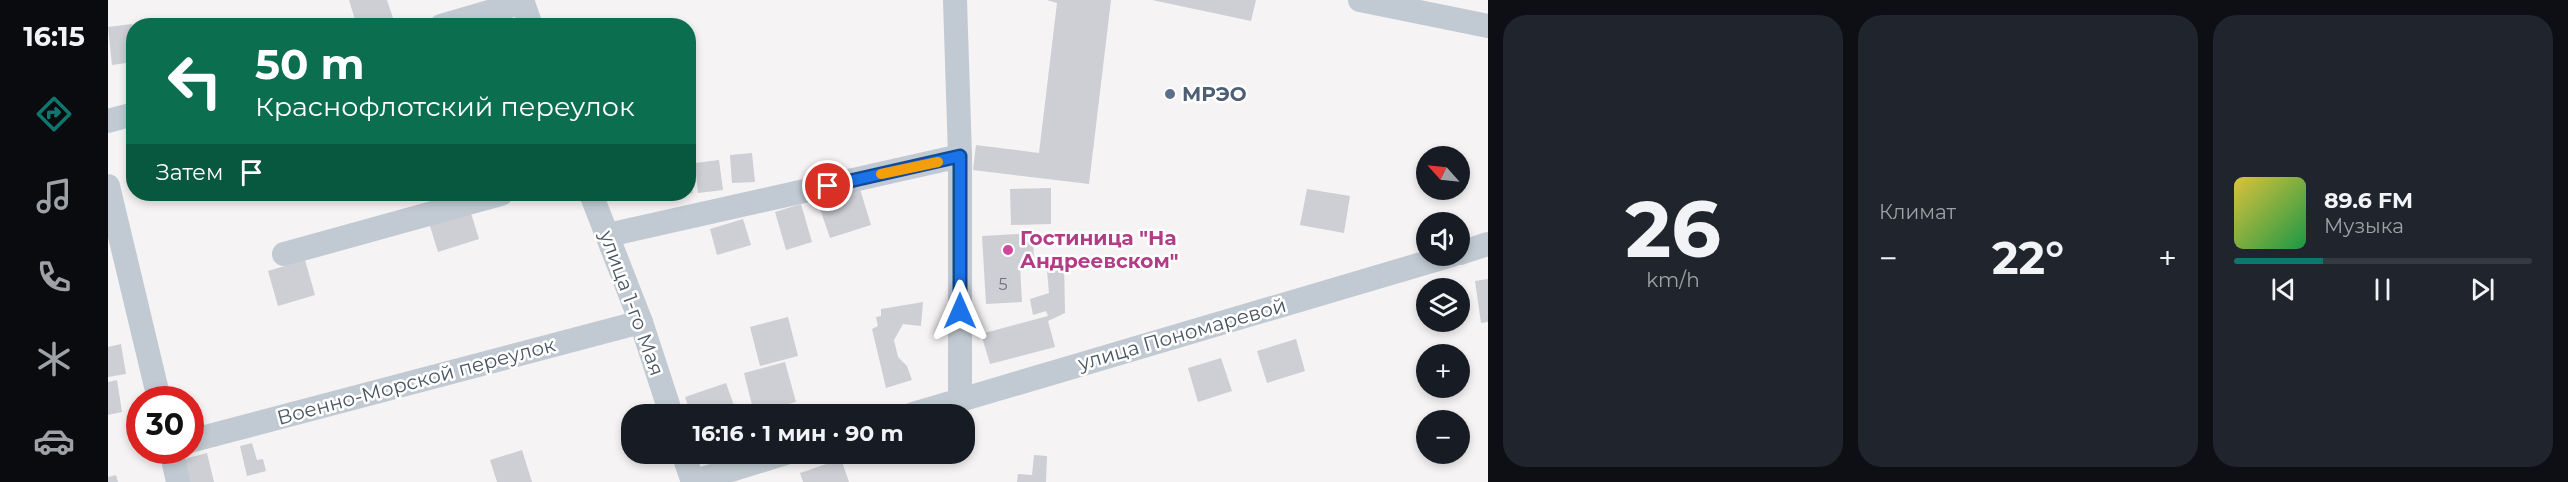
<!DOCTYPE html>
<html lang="ru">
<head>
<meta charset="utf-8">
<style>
  :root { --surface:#171b24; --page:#20242c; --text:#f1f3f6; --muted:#9ea1a6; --line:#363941; --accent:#0f766e }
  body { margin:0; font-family:Montserrat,sans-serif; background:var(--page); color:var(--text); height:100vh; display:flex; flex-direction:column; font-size:22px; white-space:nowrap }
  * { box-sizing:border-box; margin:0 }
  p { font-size:20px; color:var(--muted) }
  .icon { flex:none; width:33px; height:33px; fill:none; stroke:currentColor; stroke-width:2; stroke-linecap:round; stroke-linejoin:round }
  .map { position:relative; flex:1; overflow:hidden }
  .details { display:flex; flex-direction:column; gap:15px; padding:15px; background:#0d0f14; width:1080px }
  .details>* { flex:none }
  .guide { position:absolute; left:18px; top:18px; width:570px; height:183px; border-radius:24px; box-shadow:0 3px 9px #0003; background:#0b6e4f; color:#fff; overflow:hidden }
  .needle { width:39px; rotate:297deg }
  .fabs { position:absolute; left:1308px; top:146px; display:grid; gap:12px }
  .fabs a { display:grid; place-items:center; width:54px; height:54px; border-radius:50%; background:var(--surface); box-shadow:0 3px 9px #0003; font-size:30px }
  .speed { position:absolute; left:18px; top:386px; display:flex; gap:12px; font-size:30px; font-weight:700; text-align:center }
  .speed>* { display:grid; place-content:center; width:78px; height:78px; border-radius:50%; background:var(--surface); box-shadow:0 3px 9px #0003; line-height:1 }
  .speed .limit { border:9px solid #d22; background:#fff; color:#111 }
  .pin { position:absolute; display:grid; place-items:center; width:51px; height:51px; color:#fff; margin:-26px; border:3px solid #fff; border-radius:50%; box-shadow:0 2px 6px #0007 }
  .me { position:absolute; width:66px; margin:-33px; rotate:0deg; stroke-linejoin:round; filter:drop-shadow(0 0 4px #0008) }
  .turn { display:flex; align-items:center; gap:21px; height:126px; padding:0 30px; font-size:27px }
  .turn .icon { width:78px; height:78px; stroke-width:2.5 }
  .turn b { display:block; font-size:42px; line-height:51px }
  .then { display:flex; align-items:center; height:57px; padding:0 30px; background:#0003; gap:12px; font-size:22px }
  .big { font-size:45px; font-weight:700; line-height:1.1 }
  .details .card { flex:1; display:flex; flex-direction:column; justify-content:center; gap:9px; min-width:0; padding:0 21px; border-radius:24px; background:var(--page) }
  .details .dial { align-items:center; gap:0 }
  .dial b { font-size:78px; line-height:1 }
  .song { display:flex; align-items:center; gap:18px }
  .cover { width:72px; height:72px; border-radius:9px; background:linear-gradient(135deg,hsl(50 70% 55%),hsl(140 70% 35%)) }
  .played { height:6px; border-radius:3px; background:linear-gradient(90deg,var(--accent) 30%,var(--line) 30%) }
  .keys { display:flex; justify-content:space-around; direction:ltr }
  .heat { display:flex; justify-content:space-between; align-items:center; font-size:33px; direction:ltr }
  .details .tiles { flex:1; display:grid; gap:15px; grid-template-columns:repeat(3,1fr) }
  .trip { position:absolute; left:513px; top:404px; width:354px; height:60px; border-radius:24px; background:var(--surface); box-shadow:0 3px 9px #0003; font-weight:700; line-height:60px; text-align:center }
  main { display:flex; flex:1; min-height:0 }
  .dock { display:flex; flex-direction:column; width:108px; justify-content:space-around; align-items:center; background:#090b0e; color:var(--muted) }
  .dock .icon { width:42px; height:42px }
  .dock .selected { color:var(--accent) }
  .dock b { font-size:27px; color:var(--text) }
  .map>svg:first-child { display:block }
  .building { fill:#cdcfd5 }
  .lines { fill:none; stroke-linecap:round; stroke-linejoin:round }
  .minor { stroke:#c1cad2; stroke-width:24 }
  .route-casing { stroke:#114b97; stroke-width:15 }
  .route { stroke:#1a73e8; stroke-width:10 }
  .slow { stroke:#f59e0b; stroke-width:10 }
  .service-dot { fill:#5c6f8a; stroke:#fff; stroke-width:2 }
  .hotel-dot { fill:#d1479c; stroke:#fff; stroke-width:2 }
  .labels { text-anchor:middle; stroke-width:5; stroke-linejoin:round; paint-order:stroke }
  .number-label { font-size:16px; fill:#6b747e }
  .service-label { font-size:20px; font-weight:bold; fill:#4e5e75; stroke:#fff; text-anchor:start }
  .hotel-label { font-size:20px; font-weight:bold; fill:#b23c85; stroke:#fff; text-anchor:start }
  .street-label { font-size:20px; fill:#4a5661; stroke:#fff }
</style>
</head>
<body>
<main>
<nav class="dock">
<b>16:15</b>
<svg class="icon selected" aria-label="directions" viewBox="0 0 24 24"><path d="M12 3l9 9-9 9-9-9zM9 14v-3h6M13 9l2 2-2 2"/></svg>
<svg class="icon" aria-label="music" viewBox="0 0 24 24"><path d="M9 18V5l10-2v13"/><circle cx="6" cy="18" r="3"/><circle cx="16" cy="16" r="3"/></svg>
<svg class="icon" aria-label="phone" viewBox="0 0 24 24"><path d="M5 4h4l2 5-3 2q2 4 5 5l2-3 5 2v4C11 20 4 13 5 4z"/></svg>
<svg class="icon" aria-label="climate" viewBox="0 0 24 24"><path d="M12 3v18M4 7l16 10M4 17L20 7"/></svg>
<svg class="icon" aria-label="car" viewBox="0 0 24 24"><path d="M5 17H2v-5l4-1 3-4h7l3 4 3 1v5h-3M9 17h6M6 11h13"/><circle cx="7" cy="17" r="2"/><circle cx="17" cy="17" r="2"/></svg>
</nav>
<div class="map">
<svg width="1380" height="482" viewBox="0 0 1380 482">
  <rect width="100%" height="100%" fill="#f5f3f3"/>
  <g class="building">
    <polygon points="241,0 279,0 285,18 263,26 249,26"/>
    <polygon points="939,0 1003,0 981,184 865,170 868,145 931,153 949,3"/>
    <polygon points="1044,0 1148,0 1143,21"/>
    <polygon points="24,24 26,62 4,65 0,27"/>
    <polygon points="644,153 647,182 624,183 622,155"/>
    <polygon points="611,160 615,190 590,193 587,163"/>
    <polygon points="580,177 585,193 580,194"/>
    <polygon points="943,188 943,224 903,225 902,189"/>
    <polygon points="752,189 763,225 722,238 710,203"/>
    <polygon points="1199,189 1242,196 1236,233 1192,225"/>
    <polygon points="559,194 578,194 560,198"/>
    <polygon points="693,204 704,242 678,250 667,212"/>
    <polygon points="362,210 371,239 330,252 321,223"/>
    <polygon points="635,219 643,245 609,255 602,229"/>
    <polygon points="925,233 926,264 912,265 914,302 878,304 874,236"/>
    <polygon points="956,257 957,313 940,321 947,347 882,364 873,334 940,316 938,311 925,315 922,299 941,293 938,259"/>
    <polygon points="197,260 207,295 170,306 160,271"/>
    <polygon points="1380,279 1380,322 1373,323 1367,281"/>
    <polygon points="815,302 813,326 795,324 786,340 790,357 799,366 804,380 778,388 764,329 770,326 768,317 773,316 773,309"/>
    <polygon points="680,317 690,356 652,366 642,327"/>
    <polygon points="1188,339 1197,371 1159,383 1149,351"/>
    <polygon points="13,344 18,374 0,377 0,347"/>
    <polygon points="1113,358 1124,391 1090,402 1080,368"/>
    <polygon points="677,362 688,402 646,413 636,373"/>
    <polygon points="9,380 14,412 0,415 0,382"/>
    <polygon points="618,383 629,414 583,414 577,397"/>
    <polygon points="144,443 149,460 155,459 158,471 139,476 132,446"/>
    <polygon points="414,450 424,482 389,482 382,460"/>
    <polygon points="99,453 106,482 78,482 73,460"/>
    <polygon points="926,455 939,456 938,482 909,482 910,474 924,475"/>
    <polygon points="733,459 741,482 695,482 692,473"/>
    <polygon points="8,475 10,482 0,482 0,477"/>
  </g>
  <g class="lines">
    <g class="minor">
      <polyline points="414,0 423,26"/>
      <polyline points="847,0 852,156 852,400"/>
      <polyline points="1252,0 1380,26"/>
      <polyline points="333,26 415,2"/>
      <polyline points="0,121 26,114"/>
      <polyline points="0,186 51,399"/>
      <polyline points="483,194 533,322 563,414"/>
      <polyline points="500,235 852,156"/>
      <polyline points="1352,253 1380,244"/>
      <polyline points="176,254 393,194"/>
      <polyline points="805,414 1344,255"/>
      <polyline points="82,441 533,322"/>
      <polyline points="63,450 70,482"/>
      <polyline points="575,453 585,482"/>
      <polyline points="584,482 678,453"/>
    </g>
  </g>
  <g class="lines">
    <g class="route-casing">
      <polyline id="route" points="720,186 852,156 852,311"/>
    </g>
    <use href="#route" class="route"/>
    <polyline class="slow" points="773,174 830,162"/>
  </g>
  <circle class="service-dot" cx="1062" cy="94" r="6"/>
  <circle class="hotel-dot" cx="900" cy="250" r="6"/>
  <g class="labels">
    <g class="number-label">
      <text x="895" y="290">5</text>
    </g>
    <g class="service-label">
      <text x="1074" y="101">МРЭО</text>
    </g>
    <g class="hotel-label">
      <text x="912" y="245">Гостиница "На<tspan x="912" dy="23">Андреевском"</tspan></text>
    </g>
    <g class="street-label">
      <text transform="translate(524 303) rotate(70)" y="7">улица 1-го Мая</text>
      <text transform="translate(1074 334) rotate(-16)" y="7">улица Пономаревой</text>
      <text transform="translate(308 381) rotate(-15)" y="7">Военно-Морской переулок</text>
    </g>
  </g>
</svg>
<div class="fabs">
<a><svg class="needle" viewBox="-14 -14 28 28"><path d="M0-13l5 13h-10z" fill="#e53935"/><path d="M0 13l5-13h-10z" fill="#9ea1a6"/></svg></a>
<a><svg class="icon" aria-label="sound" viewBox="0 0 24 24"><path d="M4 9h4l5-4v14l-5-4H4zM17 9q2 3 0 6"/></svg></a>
<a><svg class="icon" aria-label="layers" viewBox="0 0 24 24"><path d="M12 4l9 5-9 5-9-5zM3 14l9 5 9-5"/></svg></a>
<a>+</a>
<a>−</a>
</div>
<div class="speed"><div class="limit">30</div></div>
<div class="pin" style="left:720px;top:186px;background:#d93025"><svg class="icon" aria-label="arrive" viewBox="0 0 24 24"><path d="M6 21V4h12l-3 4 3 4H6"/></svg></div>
<svg class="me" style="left:852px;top:311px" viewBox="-20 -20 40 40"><path d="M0-17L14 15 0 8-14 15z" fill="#1a73e8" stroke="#fff" stroke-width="4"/></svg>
<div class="trip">16:16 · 1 мин · 90 m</div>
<div class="guide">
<div class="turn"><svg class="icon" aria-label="left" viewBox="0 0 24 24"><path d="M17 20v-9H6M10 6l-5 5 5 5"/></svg><div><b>50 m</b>Краснофлотский переулок</div></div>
<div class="then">Затем<svg class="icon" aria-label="arrive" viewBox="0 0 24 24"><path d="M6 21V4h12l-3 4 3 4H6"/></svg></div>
</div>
</div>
<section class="details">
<div class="tiles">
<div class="card dial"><b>26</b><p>km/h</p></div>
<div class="card"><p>Климат</p>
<div class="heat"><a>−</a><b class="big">22°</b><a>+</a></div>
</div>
<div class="card">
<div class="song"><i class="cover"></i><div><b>89.6 FM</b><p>Музыка</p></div></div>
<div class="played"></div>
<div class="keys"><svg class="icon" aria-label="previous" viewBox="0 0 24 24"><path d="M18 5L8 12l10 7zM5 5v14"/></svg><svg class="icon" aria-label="pause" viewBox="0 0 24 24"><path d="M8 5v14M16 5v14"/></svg><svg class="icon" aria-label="next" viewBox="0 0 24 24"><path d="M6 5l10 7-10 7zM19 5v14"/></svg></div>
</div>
</div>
</section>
</main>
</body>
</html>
